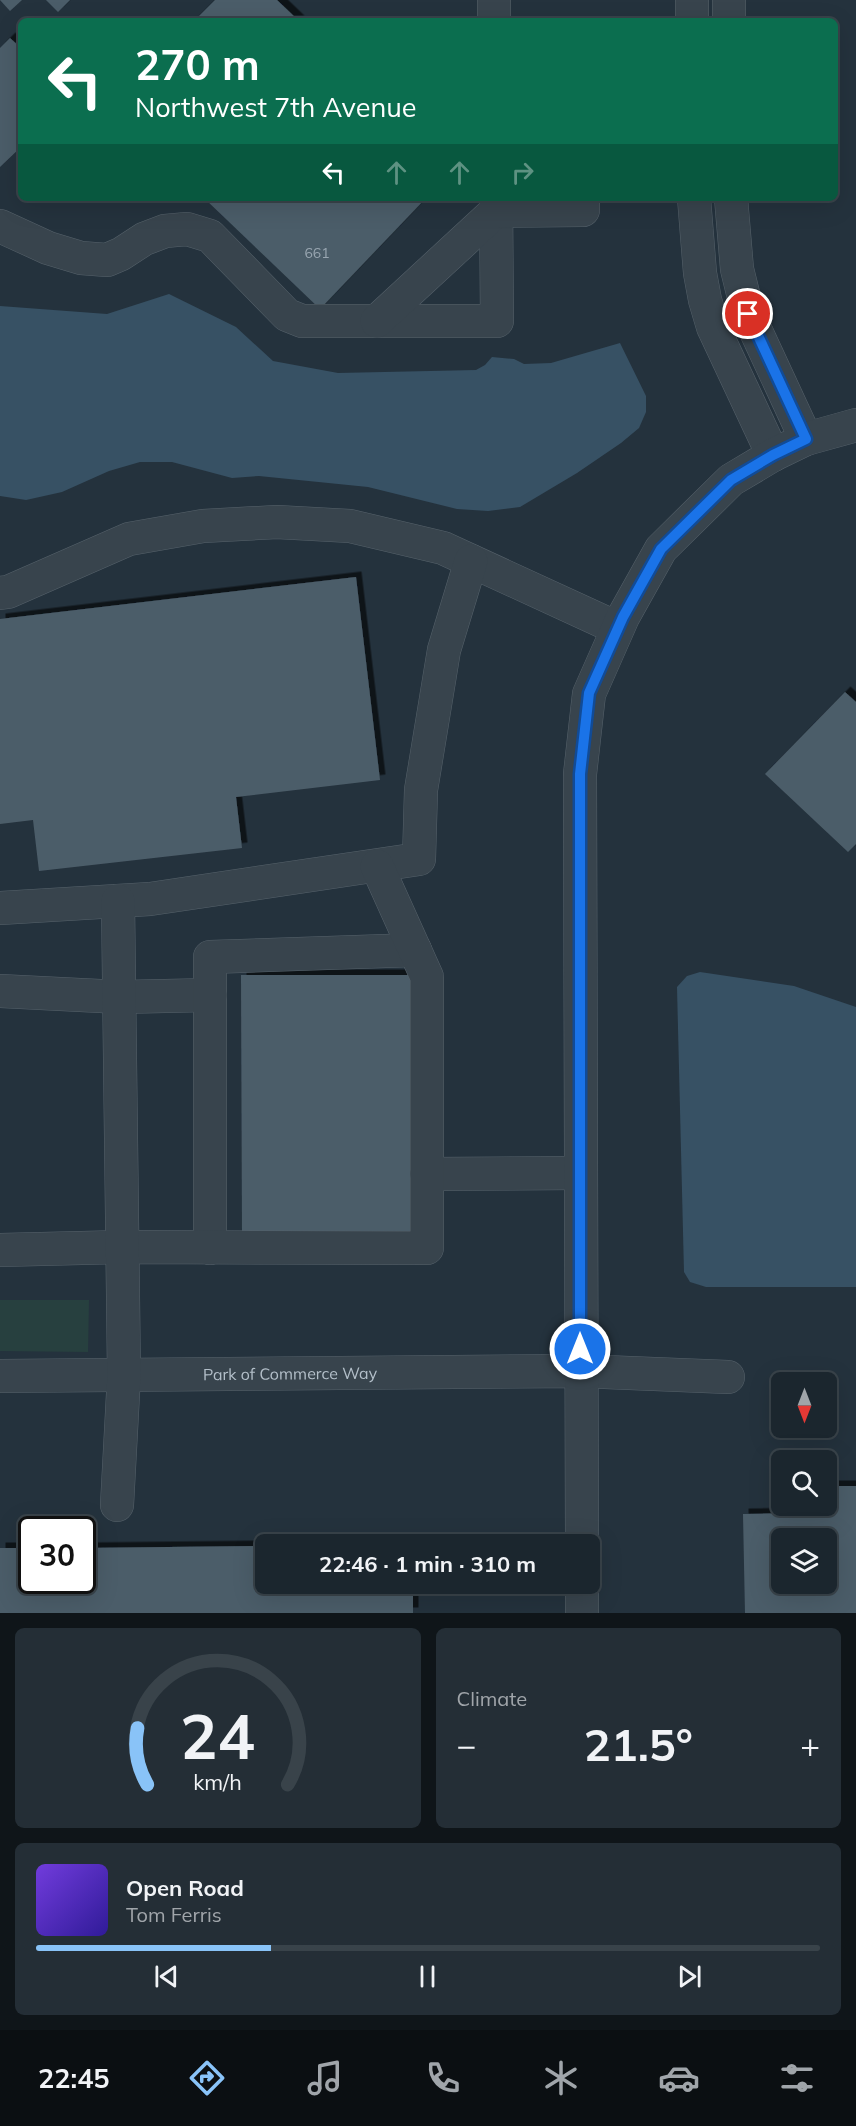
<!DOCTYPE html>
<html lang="en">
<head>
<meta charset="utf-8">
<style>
  :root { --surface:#1b262e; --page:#242e36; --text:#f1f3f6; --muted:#a0a5aa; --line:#39434a; --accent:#89c3f8 }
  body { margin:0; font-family:Mulish,sans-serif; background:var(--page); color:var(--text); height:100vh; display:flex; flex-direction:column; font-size:22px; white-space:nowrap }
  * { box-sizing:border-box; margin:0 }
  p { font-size:20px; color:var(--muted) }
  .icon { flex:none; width:33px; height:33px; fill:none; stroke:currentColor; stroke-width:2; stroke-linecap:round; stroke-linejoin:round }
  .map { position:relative; height:1613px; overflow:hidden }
  .drawer { display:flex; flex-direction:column; gap:15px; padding:15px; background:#0f1519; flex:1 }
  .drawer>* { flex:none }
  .hud { position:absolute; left:18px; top:18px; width:820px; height:183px; border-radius:9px; box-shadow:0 6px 24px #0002,0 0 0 2px var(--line); background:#0b6e4f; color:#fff; overflow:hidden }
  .needle { width:39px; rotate:180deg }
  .controls { position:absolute; left:771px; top:1372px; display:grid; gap:12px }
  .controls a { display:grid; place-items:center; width:66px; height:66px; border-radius:9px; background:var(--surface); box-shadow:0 6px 24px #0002,0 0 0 2px var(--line); font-size:30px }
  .speed { position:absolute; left:18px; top:1516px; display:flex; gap:12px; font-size:30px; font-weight:700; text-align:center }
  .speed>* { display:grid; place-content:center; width:78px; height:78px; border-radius:50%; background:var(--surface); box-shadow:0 6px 24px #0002,0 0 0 2px var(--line); line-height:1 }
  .speed .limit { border:3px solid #111; border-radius:9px; background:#fff; color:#111 }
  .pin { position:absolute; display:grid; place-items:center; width:51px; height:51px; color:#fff; margin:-26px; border:3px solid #fff; border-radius:50%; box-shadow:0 2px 6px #0007 }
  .me { position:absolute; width:66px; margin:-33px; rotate:0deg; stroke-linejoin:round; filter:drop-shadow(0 0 4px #0008) }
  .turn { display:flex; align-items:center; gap:21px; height:126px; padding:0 18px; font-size:27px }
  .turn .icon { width:78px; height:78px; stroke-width:2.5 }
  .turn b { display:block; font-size:42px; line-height:51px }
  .lanes { display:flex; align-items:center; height:57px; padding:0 18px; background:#0003; justify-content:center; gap:30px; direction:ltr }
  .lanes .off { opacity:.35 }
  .big { font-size:45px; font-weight:700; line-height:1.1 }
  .drawer .tile { flex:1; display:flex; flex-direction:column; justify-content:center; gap:9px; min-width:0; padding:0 21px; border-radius:9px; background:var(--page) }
  .drawer .dial { align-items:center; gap:0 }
  .dial svg { height:156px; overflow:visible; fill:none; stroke:var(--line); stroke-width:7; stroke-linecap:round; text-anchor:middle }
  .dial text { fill:var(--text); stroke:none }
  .song { display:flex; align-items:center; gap:18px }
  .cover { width:72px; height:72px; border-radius:9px; background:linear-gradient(135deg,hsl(260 70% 55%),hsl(250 70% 35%)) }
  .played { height:6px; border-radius:3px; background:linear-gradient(90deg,var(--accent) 30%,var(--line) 30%) }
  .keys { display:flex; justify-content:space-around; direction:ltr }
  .heat { display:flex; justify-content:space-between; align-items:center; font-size:33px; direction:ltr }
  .drawer .tiles { flex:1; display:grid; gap:15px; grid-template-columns:1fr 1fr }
  .tile:last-child { grid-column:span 2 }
  .trip { position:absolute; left:255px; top:1534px; width:345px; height:60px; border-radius:9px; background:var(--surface); box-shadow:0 6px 24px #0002,0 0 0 2px var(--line); font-weight:700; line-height:60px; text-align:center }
  .menu { display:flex; height:96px; justify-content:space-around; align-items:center; background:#0b0f12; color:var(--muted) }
  .menu .icon { width:42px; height:42px }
  .menu .on { color:var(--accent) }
  .menu b { font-size:27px; color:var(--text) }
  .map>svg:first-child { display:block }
  .green { fill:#27403f }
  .water { fill:#375164 }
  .building { fill:#4c5d69; fill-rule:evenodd; filter:url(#shadow) }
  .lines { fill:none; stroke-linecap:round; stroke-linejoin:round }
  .minor-casing { stroke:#56626b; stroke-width:34 }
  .minor { stroke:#38444d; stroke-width:33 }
  .route-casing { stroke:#114b97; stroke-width:15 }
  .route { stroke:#1a73e8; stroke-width:10 }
  .labels { text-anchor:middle; stroke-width:5; stroke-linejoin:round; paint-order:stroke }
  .number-label { font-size:14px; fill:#99a6b1 }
  .street-label { font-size:16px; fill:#b3bfc9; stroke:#1d2932 }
</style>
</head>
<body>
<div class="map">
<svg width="856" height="1613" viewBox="0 0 856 1613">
  <defs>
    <filter id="shadow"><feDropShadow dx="5.5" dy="-5.5" stdDeviation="0" flood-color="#0009"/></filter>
  </defs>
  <rect width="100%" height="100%" fill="#24323d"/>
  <polygon class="green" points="0,1300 89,1300 88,1352 0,1351"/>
  <g class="water">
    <polygon points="169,294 236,327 273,361 338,373 476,370 485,365 492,357 514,359 524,364 551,363 620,343 646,396 646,412 639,428 621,443 577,473 520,507 488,511 457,509 368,487 259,476 232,478 172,462 140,462 109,471 62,492 26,500 0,496 0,306 107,314"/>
    <polygon points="700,972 794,986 856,1007 856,1287 706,1287 690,1282 684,1272 677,987 687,976"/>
  </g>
  <g class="building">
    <polygon points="0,0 22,0 10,11"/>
    <polygon points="46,0 70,0 58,12"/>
    <polygon points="215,0 277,0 299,21 194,21"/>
    <polygon points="10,38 21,48 21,147 0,167 0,48"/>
    <polygon points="204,198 426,198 320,309"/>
    <polygon points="356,577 380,780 236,797 242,848 39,871 33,820 0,824 0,619"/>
    <polygon points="845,692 856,702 856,844 848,852 765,774"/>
    <polygon points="241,975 411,975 412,1236 242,1236"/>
    <path d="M826 1486H856V1613H745L743 1514 799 1513V1506H826ZM782 1539H826V1584H782Z"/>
    <polygon points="266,1546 266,1584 413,1584 413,1613 0,1613 0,1548 32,1548 32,1581 82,1581 82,1548"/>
  </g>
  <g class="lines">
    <g class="minor-casing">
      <g id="minor">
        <polyline points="494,0 494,21"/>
        <polyline points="692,0 692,21"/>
        <polyline points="729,0 729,21"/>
        <polyline points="694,198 700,273 705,300 713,327 773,455"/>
        <polyline points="731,198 737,269 748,314 806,439"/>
        <polyline points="0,226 48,248 81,258 107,260 121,254 144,239 165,231 187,229 210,236 287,315 302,321 497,321 496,198"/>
        <polyline points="377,321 496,211 583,210 583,198"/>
        <polyline points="0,593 8,592 129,539 203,526 277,522 350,526 443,548 617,628"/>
        <polyline points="0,908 150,899 419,859 421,790 444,650 471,561"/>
        <polyline points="0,991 120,997 210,995"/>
        <polyline points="427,1174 580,1173"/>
        <polyline points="210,1248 210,957 415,950"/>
        <polyline points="0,1250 122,1247 427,1248 427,977 377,866"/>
        <path id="s1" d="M0 1376 580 1371 728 1377"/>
        <polyline points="117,1505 124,1375 118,901"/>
        <polyline points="582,1545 580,774 589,694 623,617 661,549 731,480 773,455 806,439 856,425"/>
        <polyline points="582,1584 582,1613"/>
      </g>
    </g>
    <use href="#minor" class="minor"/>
  </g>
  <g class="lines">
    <g class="route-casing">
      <polyline id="route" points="580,1349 580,774 589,693 623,617 661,549 731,480 773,455 806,439 748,314"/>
    </g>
    <use href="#route" class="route"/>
  </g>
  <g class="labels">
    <g class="number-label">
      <text x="317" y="258">661</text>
    </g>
    <g class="street-label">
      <text dy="6" stroke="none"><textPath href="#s1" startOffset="290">Park of Commerce Way</textPath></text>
    </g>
  </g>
</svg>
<div class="controls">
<a><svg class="needle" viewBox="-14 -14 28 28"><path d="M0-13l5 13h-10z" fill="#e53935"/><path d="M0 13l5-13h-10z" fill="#a0a5aa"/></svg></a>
<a><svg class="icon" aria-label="search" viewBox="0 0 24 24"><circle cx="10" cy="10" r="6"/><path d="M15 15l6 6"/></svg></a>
<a><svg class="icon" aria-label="layers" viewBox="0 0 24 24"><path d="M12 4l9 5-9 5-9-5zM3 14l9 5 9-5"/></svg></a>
</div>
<div class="speed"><div class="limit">30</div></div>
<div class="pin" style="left:748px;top:314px;background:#d93025"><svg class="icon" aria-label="arrive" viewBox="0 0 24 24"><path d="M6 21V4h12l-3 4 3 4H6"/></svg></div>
<svg class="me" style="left:580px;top:1349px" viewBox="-20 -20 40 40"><circle r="17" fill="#1a73e8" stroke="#fff" stroke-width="3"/><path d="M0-11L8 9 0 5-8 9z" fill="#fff"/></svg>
<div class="trip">22:46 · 1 min · 310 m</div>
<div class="hud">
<div class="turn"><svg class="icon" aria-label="left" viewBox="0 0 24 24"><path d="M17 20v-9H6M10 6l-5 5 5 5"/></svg><div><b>270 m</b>Northwest 7th Avenue</div></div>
<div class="lanes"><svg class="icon" aria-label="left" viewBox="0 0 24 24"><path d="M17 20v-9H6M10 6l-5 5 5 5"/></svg><svg class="icon off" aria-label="ahead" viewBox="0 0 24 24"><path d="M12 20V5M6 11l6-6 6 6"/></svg><svg class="icon off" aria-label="ahead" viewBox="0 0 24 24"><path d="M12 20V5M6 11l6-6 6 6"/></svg><svg class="icon off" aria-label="right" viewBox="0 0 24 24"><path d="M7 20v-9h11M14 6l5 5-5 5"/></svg></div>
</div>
</div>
<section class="drawer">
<div class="tiles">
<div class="tile dial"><svg viewBox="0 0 100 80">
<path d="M14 69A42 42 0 1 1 86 69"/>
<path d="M14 69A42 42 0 0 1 9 40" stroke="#89c3f8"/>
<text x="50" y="56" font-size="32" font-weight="700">24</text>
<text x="50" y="72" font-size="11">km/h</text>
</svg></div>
<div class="tile"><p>Climate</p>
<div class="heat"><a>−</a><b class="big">21.5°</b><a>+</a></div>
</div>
<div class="tile">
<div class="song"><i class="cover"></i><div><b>Open Road</b><p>Tom Ferris</p></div></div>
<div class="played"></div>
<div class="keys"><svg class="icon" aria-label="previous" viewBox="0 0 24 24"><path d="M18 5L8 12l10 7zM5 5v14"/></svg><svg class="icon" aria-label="pause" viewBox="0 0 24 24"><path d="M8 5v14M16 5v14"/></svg><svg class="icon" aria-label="next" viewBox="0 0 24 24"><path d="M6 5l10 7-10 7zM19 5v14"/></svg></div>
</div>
</div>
</section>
<nav class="menu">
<b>22:45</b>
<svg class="icon on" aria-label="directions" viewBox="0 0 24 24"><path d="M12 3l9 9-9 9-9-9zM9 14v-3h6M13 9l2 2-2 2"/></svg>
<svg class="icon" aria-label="music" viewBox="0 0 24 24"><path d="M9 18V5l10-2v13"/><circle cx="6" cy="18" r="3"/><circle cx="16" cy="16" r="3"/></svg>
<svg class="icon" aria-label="phone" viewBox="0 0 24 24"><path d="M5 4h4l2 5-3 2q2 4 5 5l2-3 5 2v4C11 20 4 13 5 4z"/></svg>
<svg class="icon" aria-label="climate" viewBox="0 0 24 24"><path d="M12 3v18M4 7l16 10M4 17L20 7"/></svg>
<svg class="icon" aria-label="car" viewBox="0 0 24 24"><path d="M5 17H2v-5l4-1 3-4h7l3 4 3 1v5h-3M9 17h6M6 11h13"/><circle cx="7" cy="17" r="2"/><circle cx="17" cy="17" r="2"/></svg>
<svg class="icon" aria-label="filters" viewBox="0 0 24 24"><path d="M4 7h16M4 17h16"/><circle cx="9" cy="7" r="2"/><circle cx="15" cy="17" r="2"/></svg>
</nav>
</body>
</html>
